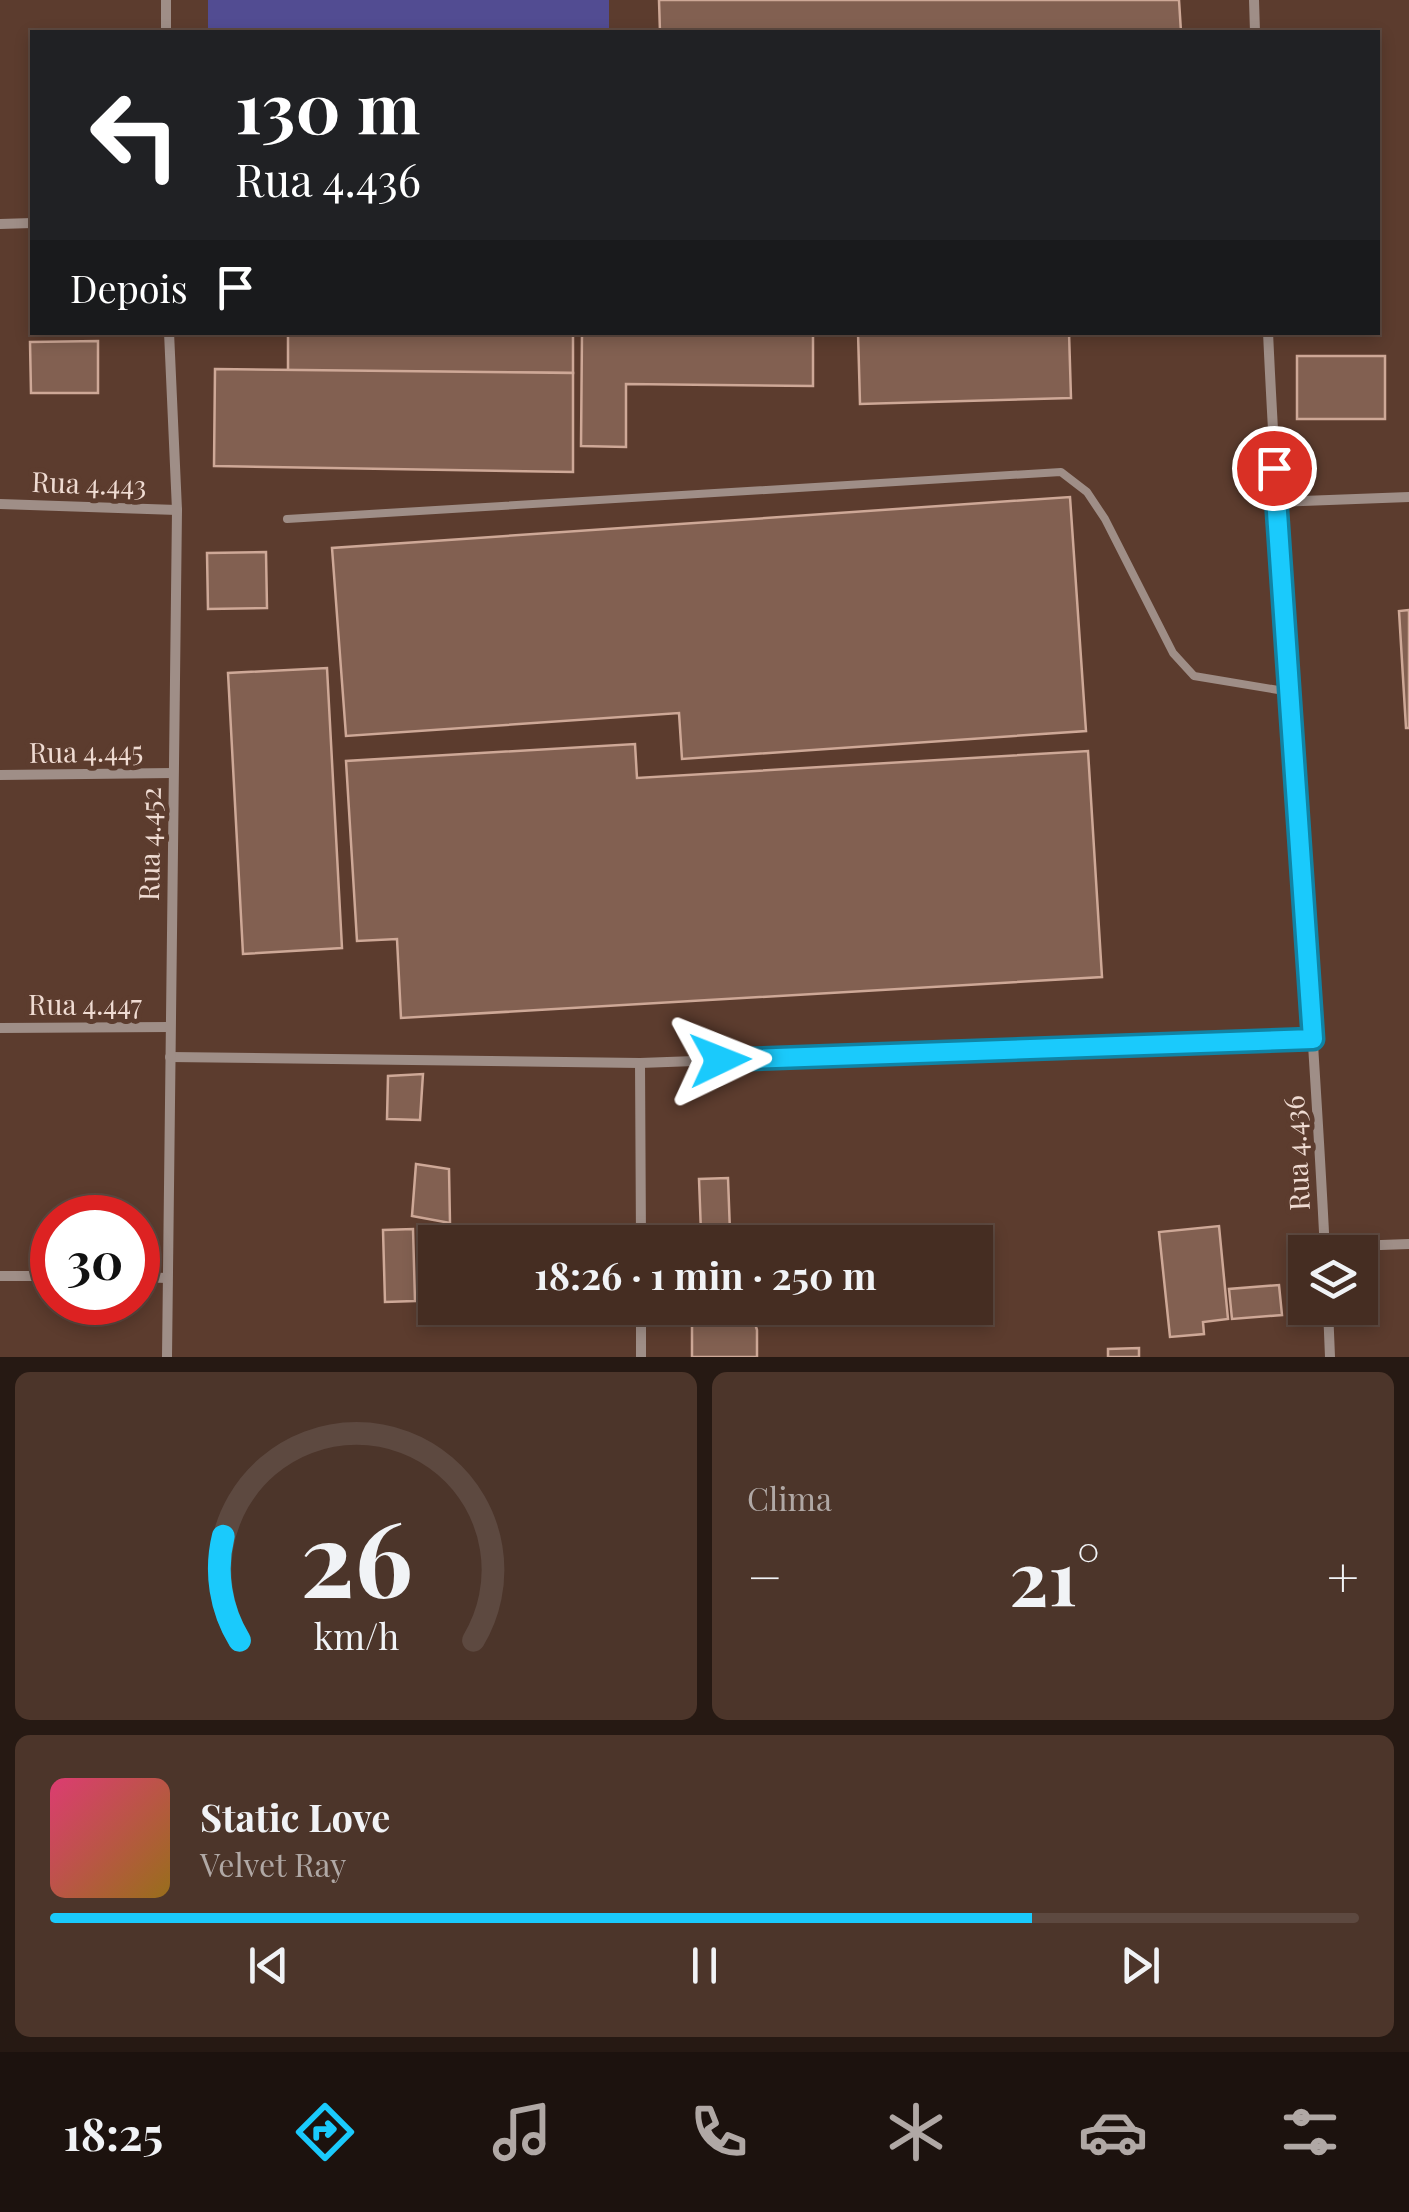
<!DOCTYPE html>
<html lang="pt">
<head>
<meta charset="utf-8">
<style>
  :root { --surface:#452d22; --page:#4c352a; --text:#f1f3f6; --muted:#b0a8a5; --line:#5d4940; --accent:#1acafc }
  body { margin:0; font-family:"Playfair Display",serif; background:var(--page); color:var(--text); height:100vh; display:flex; flex-direction:column; font-size:38px; white-space:nowrap }
  * { box-sizing:border-box; margin:0 }
  p { font-size:32px; color:var(--muted) }
  .icon { flex:none; width:55px; height:55px; fill:none; stroke:currentColor; stroke-width:2; stroke-linecap:round; stroke-linejoin:round }
  .map { position:relative; height:1357px; overflow:hidden }
  .panel { display:flex; flex-direction:column; gap:15px; padding:15px; background:#261913; flex:1 }
  .panel>* { flex:none }
  .guide { position:absolute; left:30px; top:30px; width:1350px; height:305px; border-radius:0px; box-shadow:0 5px 15px #0003,0 0 0 2px var(--line); background:#202124; color:#fff; overflow:hidden }
  .controls { position:absolute; left:1288px; top:1235px; display:grid; gap:20px }
  .controls a { display:grid; place-items:center; width:90px; height:90px; border-radius:0px; background:var(--surface); box-shadow:0 5px 15px #0003,0 0 0 2px var(--line); font-size:50px }
  .speed { position:absolute; left:30px; top:1195px; display:flex; gap:20px; font-size:50px; font-weight:700; text-align:center }
  .speed>* { display:grid; place-content:center; width:130px; height:130px; border-radius:50%; background:var(--surface); box-shadow:0 5px 15px #0003,0 0 0 2px var(--line); line-height:1 }
  .speed .limit { border:15px solid #d22; background:#fff; color:#111 }
  .pin { position:absolute; display:grid; place-items:center; width:85px; height:85px; color:#fff; margin:-42px; border:5px solid #fff; border-radius:50%; box-shadow:0 2px 10px #0007 }
  .me { position:absolute; width:110px; margin:-55px; rotate:88deg; stroke-linejoin:round; filter:drop-shadow(0 0 8px #0008) }
  .turn { display:flex; align-items:center; gap:35px; height:210px; padding:0 40px; font-size:45px }
  .turn .icon { width:130px; height:130px; stroke-width:2.5 }
  .turn b { display:block; font-size:70px; line-height:85px }
  .then { display:flex; align-items:center; height:95px; padding:0 40px; background:#0003; gap:20px; font-size:38px }
  .big { font-size:75px; font-weight:700; line-height:1.1 }
  .panel .tile { flex:1; display:flex; flex-direction:column; justify-content:center; gap:15px; min-width:0; padding:0 35px; border-radius:15px; background:var(--page) }
  .panel .dial { align-items:center; gap:0 }
  .dial svg { height:260px; overflow:visible; fill:none; stroke:var(--line); stroke-width:7; stroke-linecap:round; text-anchor:middle }
  .dial text { fill:var(--text); stroke:none }
  .song { display:flex; align-items:center; gap:30px }
  .cover { width:120px; height:120px; border-radius:15px; background:linear-gradient(135deg,hsl(340 70% 55%),hsl(40 70% 35%)) }
  .played { height:10px; border-radius:5px; background:linear-gradient(90deg,var(--accent) 75%,var(--line) 75%) }
  .keys { display:flex; justify-content:space-around; direction:ltr }
  .heat { display:flex; justify-content:space-between; align-items:center; font-size:55px; direction:ltr }
  .panel .tiles { flex:1; display:grid; gap:15px; grid-template-columns:1fr 1fr }
  .tile:last-child { grid-column:span 2 }
  .trip { position:absolute; left:418px; top:1225px; width:575px; height:100px; border-radius:0px; background:var(--surface); box-shadow:0 5px 15px #0003,0 0 0 2px var(--line); font-weight:700; line-height:100px; text-align:center }
  .tab-bar { display:flex; height:160px; justify-content:space-around; align-items:center; background:#1c120e; color:var(--muted) }
  .tab-bar .icon { width:70px; height:70px }
  .tab-bar .active { color:var(--accent) }
  .tab-bar b { font-size:45px; color:var(--text) }
  .map>svg:first-child { display:block }
  .green { fill:#524c92 }
  .building { fill:#826051; stroke:#cea897; stroke-width:2.5 }
  .lines { fill:none; stroke-linecap:round; stroke-linejoin:round }
  .service { stroke:#9f8e87; stroke-width:8 }
  .minor { stroke:#9f8e87; stroke-width:10 }
  .route-casing { stroke:#1183a4; stroke-width:25 }
  .route { stroke:#1acafc; stroke-width:18 }
  .labels { text-anchor:middle; stroke-width:10; stroke-linejoin:round; paint-order:stroke }
  .street-label { font-size:28px; fill:#efdbd2; stroke:#5c3c2e }
</style>
</head>
<body>
<div class="map">
<svg width="1409" height="1357" viewBox="0 0 1409 1357">
  <rect width="100%" height="100%" fill="#5c3c2e"/>
  <rect class="green" x="208" y="0" width="401" height="32"/>
  <g class="building">
    <polygon points="659,0 1179,0 1181,32 660,32"/>
    <polygon points="288,332 573,332 573,373 288,371"/>
    <polygon points="582,332 813,332 813,386 626,384 626,447 581,446"/>
    <polygon points="858,332 1069,332 1071,398 860,404"/>
    <polygon points="98,341 98,393 31,393 30,342"/>
    <rect x="1297" y="356" width="88" height="63"/>
    <polygon points="215,369 573,373 573,472 214,466"/>
    <polygon points="1070,497 1086,731 682,759 679,713 346,736 332,548"/>
    <polygon points="266,552 267,608 208,609 207,553"/>
    <polygon points="1409,610 1409,728 1406,728 1399,611"/>
    <polygon points="327,668 342,948 243,954 228,673"/>
    <polygon points="635,744 637,778 1088,751 1102,977 401,1018 397,939 357,941 346,761"/>
    <polygon points="423,1074 420,1120 387,1119 388,1076"/>
    <polygon points="416,1164 449,1169 450,1223 412,1216"/>
    <polygon points="728,1178 730,1232 701,1233 699,1179"/>
    <polygon points="1219,1226 1228,1319 1203,1322 1204,1334 1170,1337 1159,1232"/>
    <polygon points="413,1229 415,1301 385,1302 383,1230"/>
    <polygon points="1279,1285 1282,1315 1232,1319 1229,1289"/>
    <polygon points="750,1308 757,1330 757,1357 692,1357 692,1309"/>
    <polygon points="1139,1348 1139,1357 1108,1357 1108,1349"/>
  </g>
  <g class="lines">
    <polyline class="service" points="287,519 1061,472 1087,492 1105,519 1173,653 1194,676 1290,692"/>
    <g class="minor">
      <polyline points="1254,0 1255,32"/>
      <polyline points="166,32 166,0"/>
      <polyline points="0,224 32,223"/>
      <path d="M1268 332C1282 639 1310 946 1325 1252"/>
      <polyline points="1276,502 1409,497"/>
      <polyline points="0,504 177,510"/>
      <polyline points="0,775 173,773"/>
      <polyline points="0,1028 170,1027"/>
      <polyline points="170,1057 640,1063 1313,1039"/>
      <polyline points="640,1063 641,1242"/>
      <polyline points="1325,1247 1409,1244"/>
      <polyline points="0,1276 52,1276"/>
      <polyline points="138,1277 167,1278"/>
      <polyline points="641,1308 641,1357"/>
      <polyline points="1328,1308 1330,1357"/>
      <polyline points="167,1357 177,510 169,332"/>
    </g>
  </g>
  <g class="lines">
    <g class="route-casing">
      <polyline id="route" points="720,1060 1313,1039 1274,468"/>
    </g>
    <use href="#route" class="route"/>
  </g>
  <g class="labels">
    <g class="street-label">
      <text transform="translate(89 484) rotate(2)" y="10">Rua 4.443</text>
      <text transform="translate(86 752) rotate(-1)" y="10">Rua 4.445</text>
      <text transform="translate(150 844) rotate(-89)" y="10">Rua 4.452</text>
      <text x="85" y="1015">Rua 4.447</text>
      <text transform="translate(1297 1153) rotate(-93)" y="10">Rua 4.436</text>
    </g>
  </g>
</svg>
<div class="controls">
<a><svg class="icon" aria-label="layers" viewBox="0 0 24 24"><path d="M12 4l9 5-9 5-9-5zM3 14l9 5 9-5"/></svg></a>
</div>
<div class="speed"><div class="limit">30</div></div>
<div class="pin" style="left:1274px;top:468px;background:#d93025"><svg class="icon" aria-label="arrive" viewBox="0 0 24 24"><path d="M6 21V4h12l-3 4 3 4H6"/></svg></div>
<svg class="me" style="left:720px;top:1060px" viewBox="-20 -20 40 40"><path d="M0-17L14 15 0 8-14 15z" fill="#1acafc" stroke="#fff" stroke-width="4"/></svg>
<div class="trip">18:26 · 1 min · 250 m</div>
<div class="guide">
<div class="turn"><svg class="icon" aria-label="left" viewBox="0 0 24 24"><path d="M17 20v-9H6M10 6l-5 5 5 5"/></svg><div><b>130 m</b>Rua 4.436</div></div>
<div class="then">Depois<svg class="icon" aria-label="arrive" viewBox="0 0 24 24"><path d="M6 21V4h12l-3 4 3 4H6"/></svg></div>
</div>
</div>
<section class="panel">
<div class="tiles">
<div class="tile dial"><svg viewBox="0 0 100 80">
<path d="M14 69A42 42 0 1 1 86 69"/>
<path d="M14 69A42 42 0 0 1 9 37" stroke="#1acafc"/>
<text x="50" y="56" font-size="32" font-weight="700">26</text>
<text x="50" y="72" font-size="11">km/h</text>
</svg></div>
<div class="tile"><p>Clima</p>
<div class="heat"><a>−</a><b class="big">21°</b><a>+</a></div>
</div>
<div class="tile">
<div class="song"><i class="cover"></i><div><b>Static Love</b><p>Velvet Ray</p></div></div>
<div class="played"></div>
<div class="keys"><svg class="icon" aria-label="previous" viewBox="0 0 24 24"><path d="M18 5L8 12l10 7zM5 5v14"/></svg><svg class="icon" aria-label="pause" viewBox="0 0 24 24"><path d="M8 5v14M16 5v14"/></svg><svg class="icon" aria-label="next" viewBox="0 0 24 24"><path d="M6 5l10 7-10 7zM19 5v14"/></svg></div>
</div>
</div>
</section>
<nav class="tab-bar">
<b>18:25</b>
<svg class="icon active" aria-label="directions" viewBox="0 0 24 24"><path d="M12 3l9 9-9 9-9-9zM9 14v-3h6M13 9l2 2-2 2"/></svg>
<svg class="icon" aria-label="music" viewBox="0 0 24 24"><path d="M9 18V5l10-2v13"/><circle cx="6" cy="18" r="3"/><circle cx="16" cy="16" r="3"/></svg>
<svg class="icon" aria-label="phone" viewBox="0 0 24 24"><path d="M5 4h4l2 5-3 2q2 4 5 5l2-3 5 2v4C11 20 4 13 5 4z"/></svg>
<svg class="icon" aria-label="climate" viewBox="0 0 24 24"><path d="M12 3v18M4 7l16 10M4 17L20 7"/></svg>
<svg class="icon" aria-label="car" viewBox="0 0 24 24"><path d="M5 17H2v-5l4-1 3-4h7l3 4 3 1v5h-3M9 17h6M6 11h13"/><circle cx="7" cy="17" r="2"/><circle cx="17" cy="17" r="2"/></svg>
<svg class="icon" aria-label="filters" viewBox="0 0 24 24"><path d="M4 7h16M4 17h16"/><circle cx="9" cy="7" r="2"/><circle cx="15" cy="17" r="2"/></svg>
</nav>
</body>
</html>
